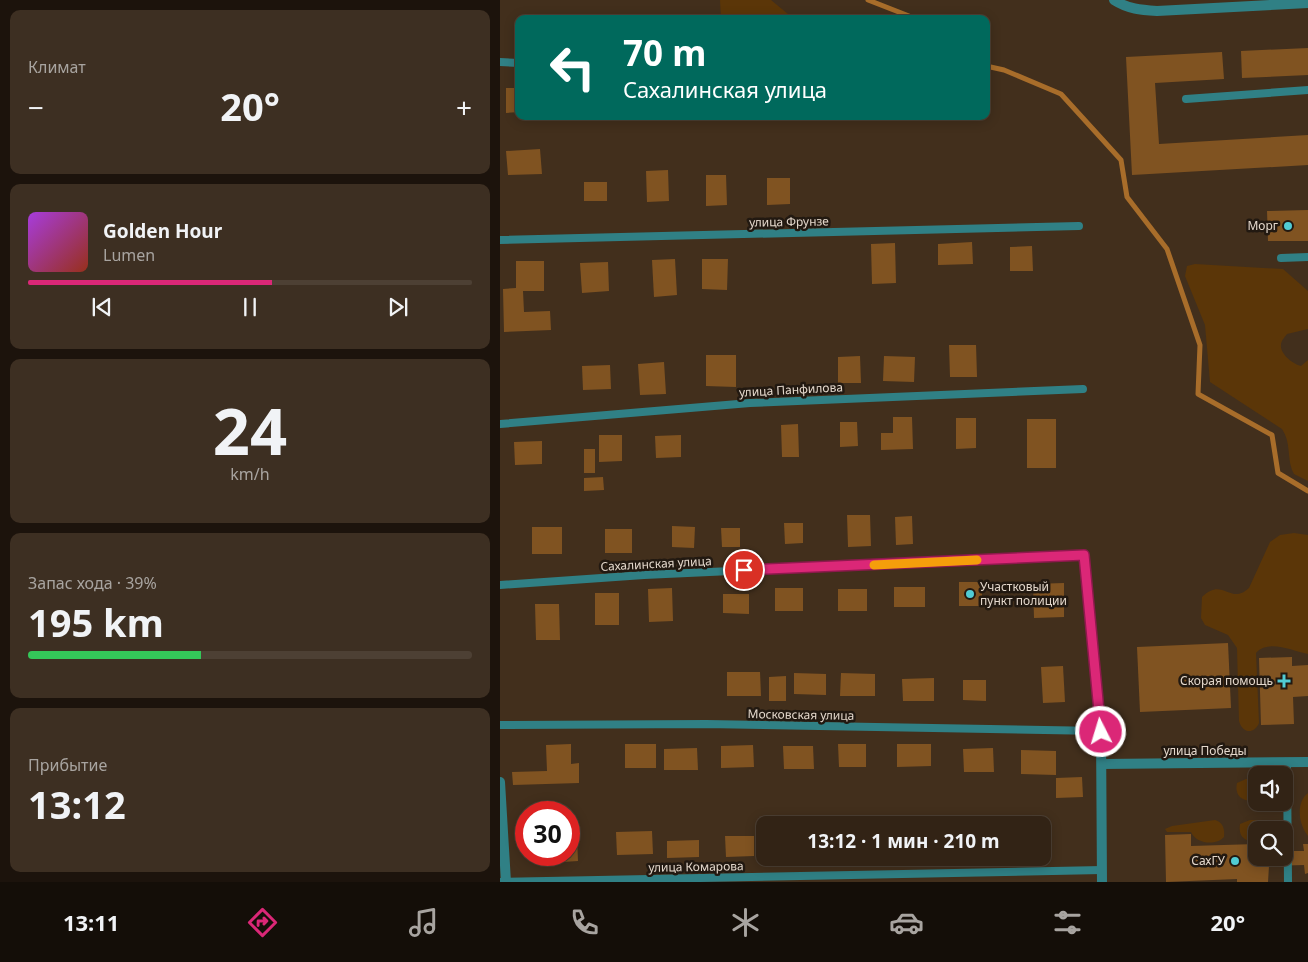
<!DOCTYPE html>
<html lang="ru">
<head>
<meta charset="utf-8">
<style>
  :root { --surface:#322315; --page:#3d2f22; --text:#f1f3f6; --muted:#a8a4a0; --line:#4d4034; --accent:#db2777 }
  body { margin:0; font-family:"Noto Sans",sans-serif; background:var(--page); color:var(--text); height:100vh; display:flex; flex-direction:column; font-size:19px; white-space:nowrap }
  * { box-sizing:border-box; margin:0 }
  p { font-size:16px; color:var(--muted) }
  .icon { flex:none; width:28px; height:28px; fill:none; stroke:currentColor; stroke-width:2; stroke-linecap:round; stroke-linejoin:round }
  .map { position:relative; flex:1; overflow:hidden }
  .panel { display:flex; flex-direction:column; gap:10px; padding:10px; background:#1c130c; width:500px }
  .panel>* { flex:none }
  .hud { position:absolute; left:15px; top:15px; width:475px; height:105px; border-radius:10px; box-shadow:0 2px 12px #0003,0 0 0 1px var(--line); background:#00695c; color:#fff; overflow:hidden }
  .tools { position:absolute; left:748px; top:766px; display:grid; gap:10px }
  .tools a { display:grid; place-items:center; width:45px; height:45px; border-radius:10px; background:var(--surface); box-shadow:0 2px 12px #0003,0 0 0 1px var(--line); font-size:25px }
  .speed { position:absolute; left:15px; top:801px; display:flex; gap:10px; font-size:25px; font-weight:700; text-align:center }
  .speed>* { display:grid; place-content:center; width:65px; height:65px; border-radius:50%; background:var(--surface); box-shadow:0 2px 12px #0003,0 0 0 1px var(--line); line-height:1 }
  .speed .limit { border:8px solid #d22; background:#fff; color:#111 }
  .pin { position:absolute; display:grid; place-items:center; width:42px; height:42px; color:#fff; margin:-21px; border:2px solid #fff; border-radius:50%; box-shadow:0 1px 5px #0007 }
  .me { position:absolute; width:55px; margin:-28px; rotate:355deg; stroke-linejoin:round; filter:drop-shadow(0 0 4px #0008) }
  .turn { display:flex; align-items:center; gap:18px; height:105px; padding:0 25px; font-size:22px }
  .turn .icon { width:65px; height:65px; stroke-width:2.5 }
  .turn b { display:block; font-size:35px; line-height:42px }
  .big { font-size:38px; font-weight:700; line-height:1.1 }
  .panel .widget { flex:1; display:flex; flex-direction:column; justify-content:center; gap:8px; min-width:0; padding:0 18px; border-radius:10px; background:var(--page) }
  .panel .dial { align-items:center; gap:0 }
  .dial b { font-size:65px; line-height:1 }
  .song { display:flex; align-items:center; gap:15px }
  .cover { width:60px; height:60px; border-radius:8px; background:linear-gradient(135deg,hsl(280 70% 55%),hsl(10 70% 35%)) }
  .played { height:5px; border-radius:2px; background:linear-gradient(90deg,var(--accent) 55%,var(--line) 55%) }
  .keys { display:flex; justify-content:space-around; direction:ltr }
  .heat { display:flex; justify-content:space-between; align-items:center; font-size:28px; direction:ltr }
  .charge { height:8px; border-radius:4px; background:linear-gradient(90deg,#34c759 39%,var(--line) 0) }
  .trip { position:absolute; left:256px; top:816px; width:295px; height:50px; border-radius:10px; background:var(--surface); box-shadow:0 2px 12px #0003,0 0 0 1px var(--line); font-weight:700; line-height:50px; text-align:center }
  .tabs { display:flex; height:80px; justify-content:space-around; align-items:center; background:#140e08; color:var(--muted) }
  .tabs .icon { width:35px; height:35px }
  .tabs .current { color:var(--accent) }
  .tabs b { font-size:22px; color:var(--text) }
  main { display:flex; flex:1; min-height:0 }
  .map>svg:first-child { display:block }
  .green { fill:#5b3608 }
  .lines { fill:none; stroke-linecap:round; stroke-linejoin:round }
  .stream { stroke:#a86d2a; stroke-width:5 }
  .building { fill:#805321 }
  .service { stroke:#308085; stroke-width:8 }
  .minor { stroke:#308085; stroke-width:10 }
  .tertiary { stroke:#308085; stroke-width:10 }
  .route-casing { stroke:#8e194d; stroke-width:12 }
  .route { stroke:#db2777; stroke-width:9 }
  .slow { stroke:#f59e0b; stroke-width:9 }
  .poi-dot { fill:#51ccd4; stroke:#221911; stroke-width:2 }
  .labels { text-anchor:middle; stroke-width:5; stroke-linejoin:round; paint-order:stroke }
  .street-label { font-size:12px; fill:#e4d8cc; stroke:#221911 }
  .poi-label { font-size:12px; fill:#e4d8cc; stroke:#221911; text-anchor:end }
</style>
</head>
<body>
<main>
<section class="panel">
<div class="widget"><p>Климат</p>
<div class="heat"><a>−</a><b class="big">20°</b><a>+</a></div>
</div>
<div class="widget">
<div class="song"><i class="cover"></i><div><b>Golden Hour</b><p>Lumen</p></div></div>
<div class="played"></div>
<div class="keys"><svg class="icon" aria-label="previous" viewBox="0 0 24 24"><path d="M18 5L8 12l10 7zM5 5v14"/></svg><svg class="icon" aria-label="pause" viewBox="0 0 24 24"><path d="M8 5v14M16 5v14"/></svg><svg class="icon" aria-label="next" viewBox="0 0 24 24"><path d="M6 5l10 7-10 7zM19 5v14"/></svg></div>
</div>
<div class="widget dial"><b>24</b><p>km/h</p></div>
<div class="widget"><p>Запас хода · 39%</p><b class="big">195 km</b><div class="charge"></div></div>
<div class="widget"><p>Прибытие</p><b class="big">13:12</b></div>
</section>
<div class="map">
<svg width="808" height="882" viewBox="0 0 808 882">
  <rect width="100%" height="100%" fill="#422f1c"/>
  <g class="green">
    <polygon points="220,0 271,0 294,19 252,19 248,16 246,19 221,19"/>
    <path d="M695 264 783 269 808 291V329L787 334C784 338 781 341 781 345 780 354 793 364 801 366L808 360V481L794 474 792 470C787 456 791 442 782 429L710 382 705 325 685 276 687 266Z"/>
    <path d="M794 533 808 535V654C792 651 769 639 756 653L759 723C754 735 742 733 739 721L737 648 728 635 705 625 701 618 702 597C723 576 730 606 749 588L770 542 780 535Z"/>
    <path d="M746 779H756V801C744 802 734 797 737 783Z"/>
    <path d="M808 793V836C799 825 795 803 808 793Z"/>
    <path d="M715 820C723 822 725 829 724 837 716 846 696 844 691 832H667L665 829 672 826Z"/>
    <path d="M750 820H773L775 830H756V842C745 841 738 837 740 824Z"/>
  </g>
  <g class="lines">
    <g class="stream">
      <polyline points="368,0 409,16 412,19"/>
      <polyline points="486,66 504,70 561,94 621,160 627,197 667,249 700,345 698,394 772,435 778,473 808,491"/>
    </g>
  </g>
  <g class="building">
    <polygon points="808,48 808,75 742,78 741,51"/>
    <polygon points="722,52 724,79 655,83 659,144 808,135 808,165 632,175 626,57"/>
    <polygon points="6,88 19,88 19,112 6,113"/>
    <rect x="206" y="116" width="25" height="2"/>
    <polygon points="309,116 340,116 340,119 309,121"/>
    <polygon points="40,149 42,174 8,175 6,151"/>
    <polygon points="168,170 169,201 147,202 146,171"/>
    <polygon points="206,175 226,175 227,205 206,206"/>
    <polygon points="267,178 290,178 290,204 267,205"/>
    <rect x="84" y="182" width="23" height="19"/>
    <polygon points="808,210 808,241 768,241 767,211"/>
    <polygon points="472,242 473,264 438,265 438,244"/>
    <polygon points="395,243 396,283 372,284 371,244"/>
    <polygon points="532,246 533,271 510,271 510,247"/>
    <polygon points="175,259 177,295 154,297 152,260"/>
    <polygon points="202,259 228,259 227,290 202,289"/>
    <polygon points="16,261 44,261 44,291 23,291 24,312 50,311 51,330 4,332 3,289 16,288"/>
    <polygon points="108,262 109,291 82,293 80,263"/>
    <polygon points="449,345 476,345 477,377 450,377"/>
    <polygon points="206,355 236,355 236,387 206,386"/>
    <polygon points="360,356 361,383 338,383 338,357"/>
    <polygon points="384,356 415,357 414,382 383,381"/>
    <polygon points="164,362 166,394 140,395 138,364"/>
    <polygon points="110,365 111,389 83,390 82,366"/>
    <polygon points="393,417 412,417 413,449 381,450 381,433 393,433"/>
    <polygon points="456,418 476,418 476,448 456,449"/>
    <rect x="527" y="419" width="29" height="49"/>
    <polygon points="340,422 357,422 358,446 340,447"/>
    <polygon points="298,424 299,457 282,457 281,425"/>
    <polygon points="99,435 122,435 122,461 99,462"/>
    <polygon points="181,435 181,457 156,458 155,436"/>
    <polygon points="42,441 42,464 15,465 14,442"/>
    <rect x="84" y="449" width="11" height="24"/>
    <polygon points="103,477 104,490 84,491 84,478"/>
    <polygon points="347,515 370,515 371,546 348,547"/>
    <polygon points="412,516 413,544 396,545 395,517"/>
    <polygon points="284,523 303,523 303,543 285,544"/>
    <polygon points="172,526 195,527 194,548 172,547"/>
    <rect x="32" y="527" width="30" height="27"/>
    <polygon points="221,528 240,528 240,547 222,547"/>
    <rect x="105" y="529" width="27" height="24"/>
    <rect x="459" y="582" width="23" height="24"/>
    <polygon points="564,583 564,617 534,618 533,584"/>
    <rect x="394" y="587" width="31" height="20"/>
    <polygon points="172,588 173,621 149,622 148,589"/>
    <rect x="275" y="588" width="28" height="23"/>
    <rect x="338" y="589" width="29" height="22"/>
    <rect x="95" y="593" width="24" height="32"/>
    <polygon points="223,594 249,594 249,614 223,613"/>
    <polygon points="35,604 59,604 60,640 36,640"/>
    <polygon points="728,643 731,708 640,712 637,647"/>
    <polygon points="792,657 792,666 808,665 808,696 793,697 794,724 761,725 759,658"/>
    <polygon points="563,666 565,702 543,703 541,667"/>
    <polygon points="227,672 260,672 261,696 227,696"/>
    <polygon points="294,673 326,674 326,695 294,694"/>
    <polygon points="341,673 375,674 375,696 340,696"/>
    <polygon points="286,676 286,701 269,701 269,677"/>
    <polygon points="434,678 434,701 403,701 402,679"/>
    <polygon points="463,680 486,680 486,701 463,700"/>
    <polygon points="71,744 71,764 79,763 79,783 13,785 12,772 47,771 46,745"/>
    <rect x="125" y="744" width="31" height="24"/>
    <polygon points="338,744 366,744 366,767 339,767"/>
    <polygon points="397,744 431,744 431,766 397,767"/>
    <polygon points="253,745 254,767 221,768 221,746"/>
    <polygon points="283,746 313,746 314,769 284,769"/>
    <polygon points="197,748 198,770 164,770 164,749"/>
    <polygon points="493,748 494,772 464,772 463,749"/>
    <polygon points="521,750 556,751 556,775 521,774"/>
    <polygon points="582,777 583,797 556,798 556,778"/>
    <polygon points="152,831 153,854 117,855 116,832"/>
    <rect x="542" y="832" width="10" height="23"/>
    <polygon points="691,834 691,846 756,844 756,858 784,858 784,851 804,851 803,844 808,844 808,873 805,874 804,865 769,866 768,882 737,882 737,879 666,882 665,835"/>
    <polygon points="225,836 254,836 254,856 226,857"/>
    <polygon points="69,837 77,837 78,861 48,863 48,855 69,855"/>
    <polygon points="199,840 199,857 167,858 167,841"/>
  </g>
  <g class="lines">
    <g class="service">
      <polyline points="0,62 19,63"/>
      <polyline points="686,99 808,90"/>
      <polyline points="0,240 579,226"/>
      <polyline points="781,258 808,257"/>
      <polyline points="0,424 250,403 583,389"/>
      <polyline points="0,585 144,575 584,555"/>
      <polyline points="0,725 206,724 601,731"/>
      <polyline points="787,763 788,882"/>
      <polyline points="0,882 602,870"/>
    </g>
    <g class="minor">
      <path d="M614 0C628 9 641 10 657 11L808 3"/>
      <polyline points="584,555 601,731 602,882"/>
      <polyline points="602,764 808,762"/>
    </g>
    <polyline class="tertiary" points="0,782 6,882"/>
  </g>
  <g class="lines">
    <g class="route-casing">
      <polyline id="route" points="244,570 584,555 601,732"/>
    </g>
    <use href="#route" class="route"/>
    <polyline class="slow" points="374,565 477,560"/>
  </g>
  <g class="poi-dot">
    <circle cx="788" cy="226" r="5"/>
    <circle cx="470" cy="594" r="5"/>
    <path d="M781.5 673.5h5v5h5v5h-5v5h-5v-5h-5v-5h5z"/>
    <circle cx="735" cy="861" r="5"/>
  </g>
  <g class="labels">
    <g class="street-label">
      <text transform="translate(289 222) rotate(-1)" y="4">улица Фрунзе</text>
      <text transform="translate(291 390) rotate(-3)" y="4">улица Панфилова</text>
      <text transform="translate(156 564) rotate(-3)" y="4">Сахалинская улица</text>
      <text transform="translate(301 715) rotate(1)" y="4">Московская улица</text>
      <text x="705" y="755">улица Победы</text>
      <text transform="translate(196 867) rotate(-1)" y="4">улица Комарова</text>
    </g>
    <g class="poi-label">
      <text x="778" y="230">Морг</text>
      <text x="480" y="591" text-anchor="start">Участковый<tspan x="480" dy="14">пункт полиции</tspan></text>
      <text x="773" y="685">Скорая помощь</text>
      <text x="725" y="865">СахГУ</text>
    </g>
  </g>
</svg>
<div class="tools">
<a><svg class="icon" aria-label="sound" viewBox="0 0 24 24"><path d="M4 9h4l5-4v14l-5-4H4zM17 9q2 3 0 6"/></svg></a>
<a><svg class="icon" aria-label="search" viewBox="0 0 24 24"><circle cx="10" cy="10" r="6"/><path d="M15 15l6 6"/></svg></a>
</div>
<div class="speed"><div class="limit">30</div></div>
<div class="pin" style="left:244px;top:570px;background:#d93025"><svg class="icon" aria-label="arrive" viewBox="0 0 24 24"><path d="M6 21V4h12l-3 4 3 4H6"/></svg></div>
<svg class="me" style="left:601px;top:732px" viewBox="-20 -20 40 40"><circle r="17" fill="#db2777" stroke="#fff" stroke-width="3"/><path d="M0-11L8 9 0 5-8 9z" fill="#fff"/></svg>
<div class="trip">13:12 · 1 мин · 210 m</div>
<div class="hud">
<div class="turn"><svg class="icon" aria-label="left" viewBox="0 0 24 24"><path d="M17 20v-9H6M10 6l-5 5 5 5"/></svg><div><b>70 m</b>Сахалинская улица</div></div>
</div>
</div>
</main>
<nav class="tabs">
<b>13:11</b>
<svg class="icon current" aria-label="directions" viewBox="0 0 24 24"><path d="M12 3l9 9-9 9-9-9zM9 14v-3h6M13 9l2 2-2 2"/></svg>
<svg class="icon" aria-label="music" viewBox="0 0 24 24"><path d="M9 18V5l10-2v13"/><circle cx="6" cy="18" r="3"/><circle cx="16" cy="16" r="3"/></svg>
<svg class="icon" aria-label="phone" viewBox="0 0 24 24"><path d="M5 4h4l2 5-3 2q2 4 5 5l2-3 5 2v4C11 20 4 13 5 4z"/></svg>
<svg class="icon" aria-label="climate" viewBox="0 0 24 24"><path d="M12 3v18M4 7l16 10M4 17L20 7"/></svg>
<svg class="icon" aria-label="car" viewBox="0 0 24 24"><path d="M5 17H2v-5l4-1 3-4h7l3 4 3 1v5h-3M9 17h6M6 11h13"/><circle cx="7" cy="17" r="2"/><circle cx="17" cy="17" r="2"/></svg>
<svg class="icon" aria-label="filters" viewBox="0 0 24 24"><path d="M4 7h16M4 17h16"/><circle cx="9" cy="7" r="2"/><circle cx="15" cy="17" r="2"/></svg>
<b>20°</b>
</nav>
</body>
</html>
